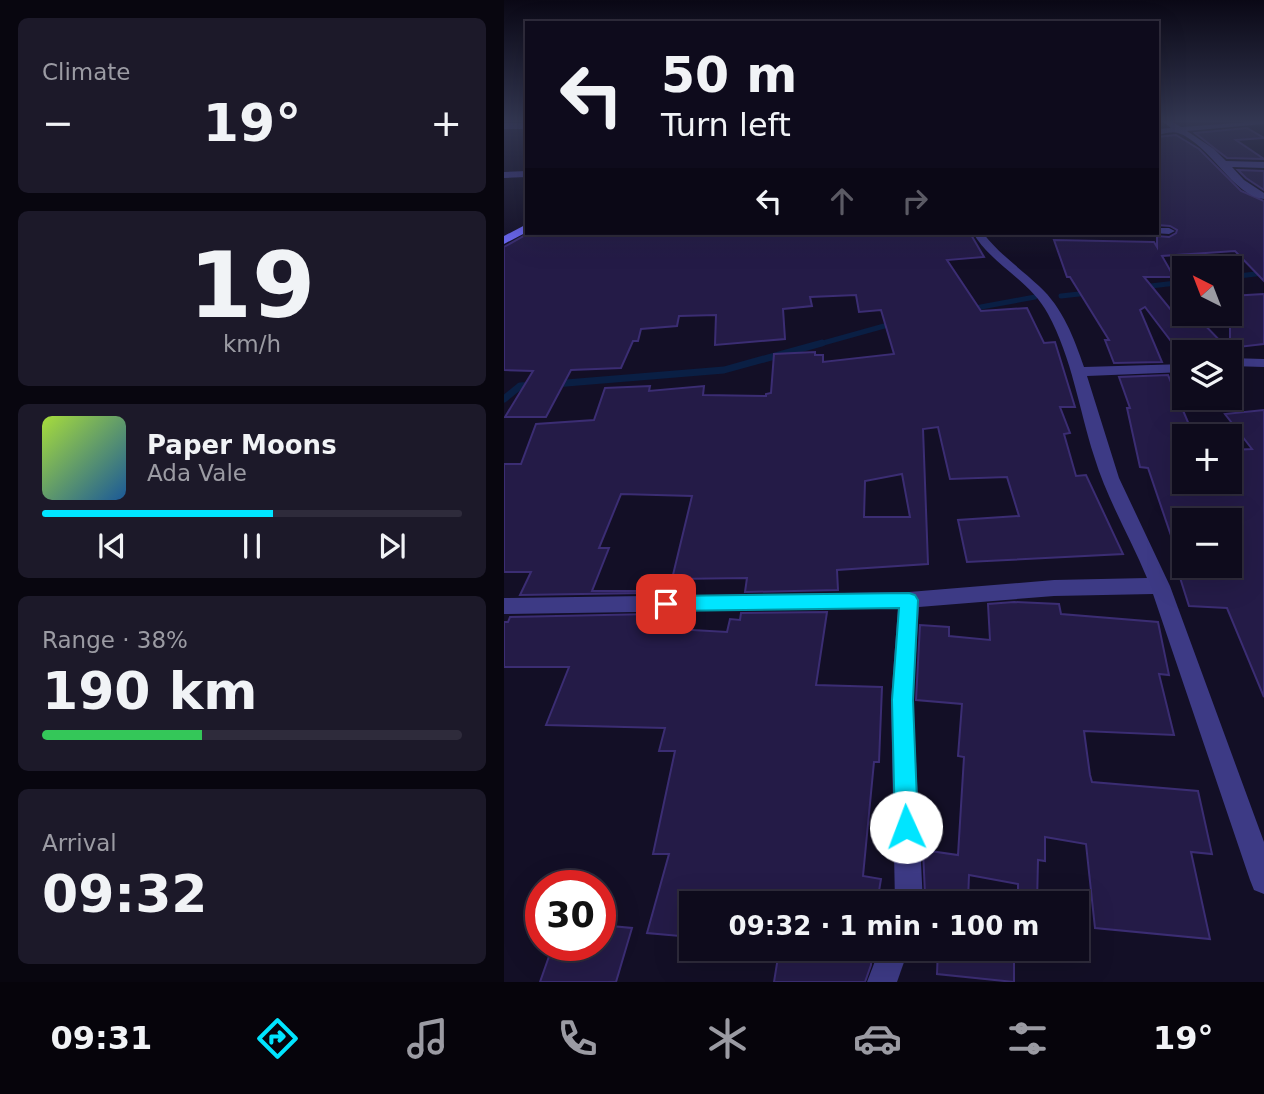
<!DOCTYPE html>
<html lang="en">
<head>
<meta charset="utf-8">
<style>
  :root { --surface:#0e0b1c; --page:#1c1929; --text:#f1f3f6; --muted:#9b9ba3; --line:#2e2b3b; --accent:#00e5ff }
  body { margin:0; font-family:"DejaVu Sans",sans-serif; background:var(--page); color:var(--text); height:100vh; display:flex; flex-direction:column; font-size:26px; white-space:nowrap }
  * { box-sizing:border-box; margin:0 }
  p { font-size:23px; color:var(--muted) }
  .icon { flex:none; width:38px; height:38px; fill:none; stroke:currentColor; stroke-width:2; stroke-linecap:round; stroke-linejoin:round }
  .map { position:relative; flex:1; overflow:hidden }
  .drawer { display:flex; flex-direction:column; gap:18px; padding:18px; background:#08060f; width:504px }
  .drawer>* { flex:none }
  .hud { position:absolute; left:21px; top:21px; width:634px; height:214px; border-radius:0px; box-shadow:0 7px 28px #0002,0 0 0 2px var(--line); background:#0e0b1c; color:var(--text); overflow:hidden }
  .needle { width:46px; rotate:318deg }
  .tools { position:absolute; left:668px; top:256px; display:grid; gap:14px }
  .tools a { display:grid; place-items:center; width:70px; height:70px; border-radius:0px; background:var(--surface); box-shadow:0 7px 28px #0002,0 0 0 2px var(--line); font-size:35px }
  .speed { position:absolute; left:21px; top:870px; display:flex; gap:14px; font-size:35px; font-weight:700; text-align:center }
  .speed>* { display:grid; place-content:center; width:91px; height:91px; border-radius:50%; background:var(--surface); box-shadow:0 7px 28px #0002,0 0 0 2px var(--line); line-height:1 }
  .speed .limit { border:10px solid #d22; background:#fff; color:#111 }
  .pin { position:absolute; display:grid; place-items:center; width:60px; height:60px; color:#fff; margin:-30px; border-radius:14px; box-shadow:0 4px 10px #0006 }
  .me { position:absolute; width:77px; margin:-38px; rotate:358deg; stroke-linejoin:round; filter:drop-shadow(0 0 5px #0008) }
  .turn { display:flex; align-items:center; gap:24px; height:147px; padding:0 21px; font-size:32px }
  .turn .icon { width:91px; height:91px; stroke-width:2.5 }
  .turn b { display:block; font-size:49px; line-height:60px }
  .lanes { display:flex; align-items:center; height:66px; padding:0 21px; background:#0003; justify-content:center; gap:35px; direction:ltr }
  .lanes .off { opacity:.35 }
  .big { font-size:52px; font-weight:700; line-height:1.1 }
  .drawer .card { flex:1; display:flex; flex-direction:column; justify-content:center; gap:10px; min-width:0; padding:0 24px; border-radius:10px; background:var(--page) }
  .drawer .dial { align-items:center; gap:0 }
  .dial b { font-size:91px; line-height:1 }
  .song { display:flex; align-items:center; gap:21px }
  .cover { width:84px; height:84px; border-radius:10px; background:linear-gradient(135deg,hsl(80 70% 55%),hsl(210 70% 35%)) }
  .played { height:7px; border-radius:4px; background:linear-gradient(90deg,var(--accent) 55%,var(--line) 55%) }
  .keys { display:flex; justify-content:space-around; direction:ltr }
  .heat { display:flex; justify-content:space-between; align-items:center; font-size:38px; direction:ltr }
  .charge { height:10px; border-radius:5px; background:linear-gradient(90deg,#34c759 38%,var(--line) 0) }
  .trip { position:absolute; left:175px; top:891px; width:410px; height:70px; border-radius:0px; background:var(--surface); box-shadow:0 7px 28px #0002,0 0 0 2px var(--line); font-weight:700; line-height:70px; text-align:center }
  .tab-bar { display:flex; height:112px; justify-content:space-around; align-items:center; background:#06040b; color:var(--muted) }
  .tab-bar .icon { width:49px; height:49px }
  .tab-bar .active { color:var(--accent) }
  .tab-bar b { font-size:32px; color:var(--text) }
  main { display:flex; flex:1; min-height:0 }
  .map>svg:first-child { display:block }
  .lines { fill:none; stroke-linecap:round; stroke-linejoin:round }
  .stream-far1 { stroke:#0a1f44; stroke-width:5 }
  .stream { stroke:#0a1f44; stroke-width:7 }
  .building { fill:#241b47; stroke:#3b2d73; stroke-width:2; fill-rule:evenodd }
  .street { fill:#3d3a85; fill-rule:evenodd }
  .secondary { fill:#6f6bff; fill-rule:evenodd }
  .route { fill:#00e5ff; stroke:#0095a6; stroke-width:2 }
</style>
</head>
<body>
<main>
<section class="drawer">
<div class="card"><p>Climate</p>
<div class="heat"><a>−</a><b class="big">19°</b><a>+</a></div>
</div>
<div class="card dial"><b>19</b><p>km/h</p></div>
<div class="card">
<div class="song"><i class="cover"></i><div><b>Paper Moons</b><p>Ada Vale</p></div></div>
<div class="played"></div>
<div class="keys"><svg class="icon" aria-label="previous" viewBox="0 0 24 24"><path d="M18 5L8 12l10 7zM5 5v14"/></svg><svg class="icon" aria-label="pause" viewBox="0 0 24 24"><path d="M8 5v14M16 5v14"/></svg><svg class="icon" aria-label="next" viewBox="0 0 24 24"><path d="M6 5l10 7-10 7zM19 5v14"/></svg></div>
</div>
<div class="card"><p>Range · 38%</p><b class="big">190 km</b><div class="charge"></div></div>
<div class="card"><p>Arrival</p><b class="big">09:32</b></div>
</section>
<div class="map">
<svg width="760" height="982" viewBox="0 0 760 982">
  <rect width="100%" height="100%" fill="#130f26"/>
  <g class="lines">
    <g class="stream-far1">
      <polyline points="726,277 760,273"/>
      <polyline points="638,287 681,282"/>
      <polyline points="557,296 584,293"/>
      <polyline points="466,309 531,297"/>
      <polyline points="312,345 391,323"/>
    </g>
    <g class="stream">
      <polyline points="50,384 220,370 318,343"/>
      <polyline points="0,399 16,386 30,385"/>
    </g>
  </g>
  <g class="building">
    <polygon points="743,128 760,138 732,140 760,159 723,158 691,133"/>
    <polygon points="672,135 695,149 737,191 760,201 760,281 731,251 658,256 670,277 640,277 676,321 695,319 723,348 676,353 641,307 636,310 658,362 610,363 601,340 605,340 566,277 563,277 550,240 650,242 653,247 653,236 665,237 672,233 673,230 666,226 653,225 653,137"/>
    <polygon points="734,170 760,171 760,190 742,178"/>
    <path d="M25 233H466L480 257 443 260 477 311 523 308 540 343 551 342 571 407H556L566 433 560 434 572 476 582 475 619 554 463 562 454 520 515 516 503 477 446 479 434 427 419 429 424 564 333 570 334 590 241 592 243 578 168 579 188 496 117 494 95 548H105L88 591H139L140 593 16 595 27 572H0V464H17L32 424 90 420 101 388 146 386 145 391 200 386 199 395 262 396V394L267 393 270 354 311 352V355H319V362L390 354 377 310 355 312 352 295 306 297 308 306 279 309 281 339 211 345 212 315 175 316 173 326 137 329 134 341H129L117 368 67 370 42 417H1L29 371 0 370V247ZM398 474 406 517H360L361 481Z"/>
    <polygon points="760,294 760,344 726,348 726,296"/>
    <path d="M664 375 689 434H681V484L726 485V450L748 449 721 414 760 410V697L723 608 685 606 672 565H677L644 468 636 467 623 408H626L615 377ZM681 513 726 514V566L681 565Z"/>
    <polygon points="510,602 555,604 557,614 654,622 665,675 655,674 670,735 580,731 586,775 588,782 694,791 708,854 687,852 706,939 591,928 582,844 541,837 541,861 534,860 533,903 514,903 514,884 465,875 464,900 421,894 419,850 454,855 460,757 454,756 458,704 412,700 416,625 445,627 445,636 486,640 484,604"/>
    <polygon points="323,612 312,685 378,687 375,762 370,762 359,876 377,879 373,903 187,903 187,937 143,933 165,854 149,854 171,751 155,751 161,728 42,725 65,667 0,667 0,622 4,622 6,617 148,614 153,628 223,632 226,619 236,620 237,613"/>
    <polygon points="96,925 128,928 112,982 36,982 49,945 96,945"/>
    <polygon points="331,948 368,948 367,965 361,982 270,982 274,957 330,962"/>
    <polygon points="434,948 510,948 510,982 433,974"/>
  </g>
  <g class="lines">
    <g class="street">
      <path d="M658 121H667L677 127 760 121V124L683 131 710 149 722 161 760 162V168L728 167 740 180 760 193V199C730 197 705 143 674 133 669 131 659 134 653 135V129L667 128Z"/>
      <rect x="0" y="123" width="23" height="6"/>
      <polygon points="23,171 23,177 0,178 0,172"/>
      <polygon points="653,228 665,228 671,231 665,234 649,233 653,233"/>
      <path d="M469 233H479C495 254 516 268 535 286 559 308 570 338 580 367L681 364V372L583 376 615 478 666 586 760 842V894L750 890 746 880 649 594 550 596 415 607 409 700 419 903H391L387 700 394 608 0 614V598L405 592 550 580 643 578C626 537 603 499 590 456 575 409 568 358 544 314 527 281 488 265 469 233Z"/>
      <polygon points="529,233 614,233 608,236 535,236"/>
      <polygon points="726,358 760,359 760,367 726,366"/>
      <polygon points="376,948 405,948 393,982 363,982"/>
    </g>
    <polygon class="secondary" points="23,224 23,232 0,244 0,236"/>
  </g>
  <linearGradient id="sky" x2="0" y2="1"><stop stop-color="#0a0815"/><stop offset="0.47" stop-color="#333752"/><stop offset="1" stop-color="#333752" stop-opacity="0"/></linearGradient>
  <rect width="760" height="258" fill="url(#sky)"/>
  <polygon class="route" points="405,593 411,595 414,600 409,700 414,827 411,835 402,839 394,835 391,827 388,700 395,608 162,611 155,609 153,604 155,598 162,596"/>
</svg>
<div class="tools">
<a><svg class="needle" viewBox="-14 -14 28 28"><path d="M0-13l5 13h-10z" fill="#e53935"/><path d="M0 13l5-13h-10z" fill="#9b9ba3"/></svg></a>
<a><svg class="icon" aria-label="layers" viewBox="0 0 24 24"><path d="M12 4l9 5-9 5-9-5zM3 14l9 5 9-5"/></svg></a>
<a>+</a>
<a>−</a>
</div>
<div class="speed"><div class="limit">30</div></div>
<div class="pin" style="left:162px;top:604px;background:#d93025"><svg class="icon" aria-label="arrive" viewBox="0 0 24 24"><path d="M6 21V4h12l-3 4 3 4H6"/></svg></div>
<svg class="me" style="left:402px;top:827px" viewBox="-20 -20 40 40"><circle r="19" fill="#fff"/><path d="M0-13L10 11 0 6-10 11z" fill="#00e5ff"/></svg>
<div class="trip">09:32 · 1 min · 100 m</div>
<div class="hud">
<div class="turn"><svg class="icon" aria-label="left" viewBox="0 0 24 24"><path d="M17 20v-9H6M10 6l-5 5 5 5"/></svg><div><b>50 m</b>Turn left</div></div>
<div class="lanes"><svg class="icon" aria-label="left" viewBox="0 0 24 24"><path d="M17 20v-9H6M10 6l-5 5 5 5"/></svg><svg class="icon off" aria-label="ahead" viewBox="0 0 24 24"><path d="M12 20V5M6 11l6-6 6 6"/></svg><svg class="icon off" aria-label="right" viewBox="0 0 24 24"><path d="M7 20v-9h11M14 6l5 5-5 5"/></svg></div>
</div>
</div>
</main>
<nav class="tab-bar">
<b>09:31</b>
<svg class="icon active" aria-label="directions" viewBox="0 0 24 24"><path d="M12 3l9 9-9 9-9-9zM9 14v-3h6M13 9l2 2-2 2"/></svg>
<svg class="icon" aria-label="music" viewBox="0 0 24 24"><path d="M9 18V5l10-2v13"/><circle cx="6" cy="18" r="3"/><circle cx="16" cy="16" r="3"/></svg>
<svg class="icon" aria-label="phone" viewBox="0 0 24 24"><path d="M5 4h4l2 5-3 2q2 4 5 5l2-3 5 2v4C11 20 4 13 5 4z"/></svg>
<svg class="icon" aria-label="climate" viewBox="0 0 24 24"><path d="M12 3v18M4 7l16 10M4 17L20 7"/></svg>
<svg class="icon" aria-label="car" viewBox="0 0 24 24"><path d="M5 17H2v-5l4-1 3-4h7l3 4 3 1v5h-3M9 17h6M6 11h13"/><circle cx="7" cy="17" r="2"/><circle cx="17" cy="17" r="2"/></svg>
<svg class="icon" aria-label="filters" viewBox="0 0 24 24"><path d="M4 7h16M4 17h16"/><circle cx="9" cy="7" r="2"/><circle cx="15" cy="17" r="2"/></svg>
<b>19°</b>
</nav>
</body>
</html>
